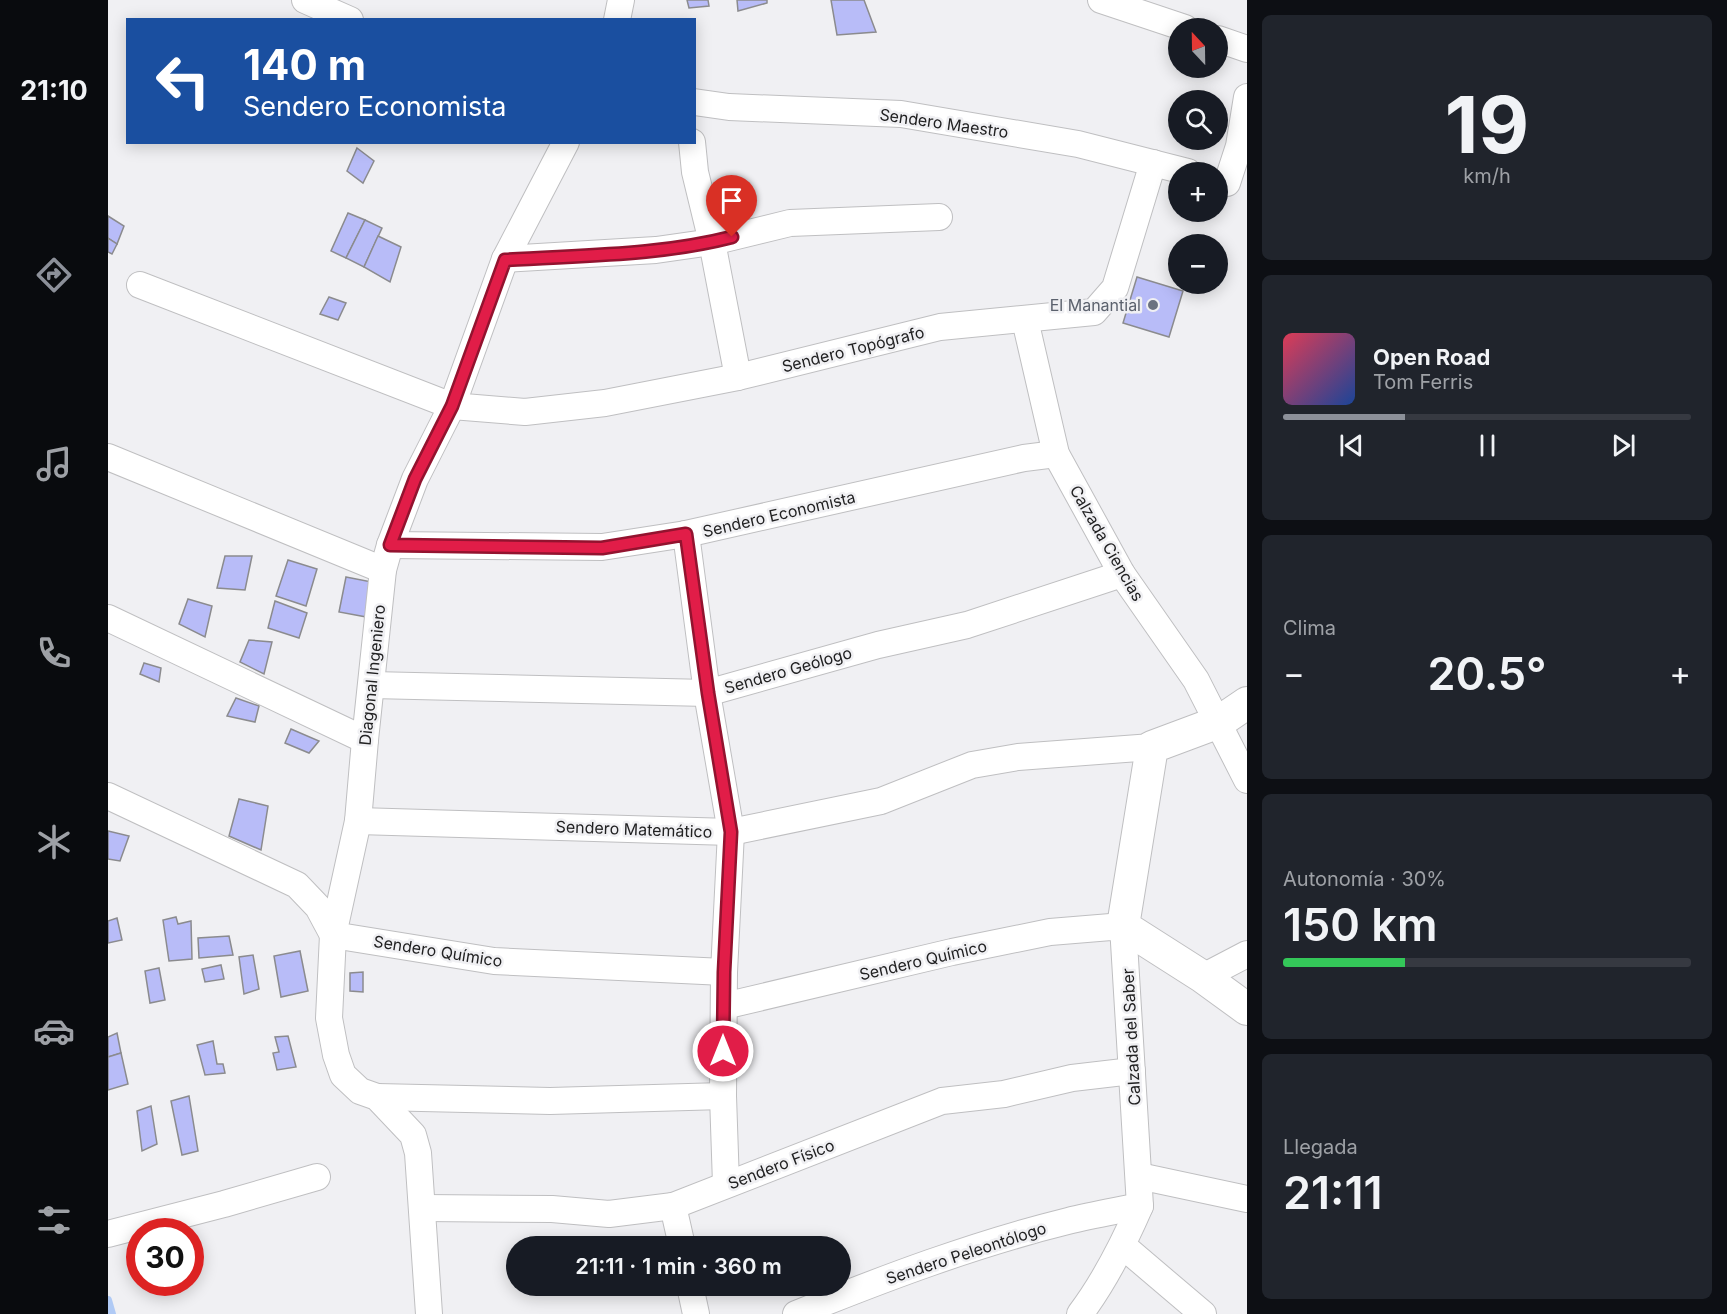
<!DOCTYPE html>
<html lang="es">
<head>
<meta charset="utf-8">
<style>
  :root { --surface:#171b24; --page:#20242c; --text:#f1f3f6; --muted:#9ea1a6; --line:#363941; --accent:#8c9099 }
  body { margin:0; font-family:Inter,sans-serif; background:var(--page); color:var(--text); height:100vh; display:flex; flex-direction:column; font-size:22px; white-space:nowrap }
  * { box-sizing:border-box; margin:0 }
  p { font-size:20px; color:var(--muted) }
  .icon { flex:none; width:33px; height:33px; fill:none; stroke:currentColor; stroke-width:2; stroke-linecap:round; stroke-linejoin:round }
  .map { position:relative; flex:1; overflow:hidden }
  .details { display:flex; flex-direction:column; gap:15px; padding:15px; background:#0d0f14; width:480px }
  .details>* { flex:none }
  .hud { position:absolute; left:18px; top:18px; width:570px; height:126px; border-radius:0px; box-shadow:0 3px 15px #0003; background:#1a4fa0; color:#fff; overflow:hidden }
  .needle { width:39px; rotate:338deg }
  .tools { position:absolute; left:1060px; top:18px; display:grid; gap:12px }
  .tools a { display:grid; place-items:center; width:60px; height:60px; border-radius:50%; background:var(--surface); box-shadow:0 3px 15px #0003; font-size:30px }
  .speed { position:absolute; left:18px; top:1218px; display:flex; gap:12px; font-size:30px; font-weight:700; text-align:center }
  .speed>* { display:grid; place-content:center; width:78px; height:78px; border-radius:50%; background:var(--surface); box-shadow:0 3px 15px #0003; line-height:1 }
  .speed .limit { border:9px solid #d22; background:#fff; color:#111 }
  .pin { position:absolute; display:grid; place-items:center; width:51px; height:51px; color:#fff; margin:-62px -26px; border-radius:50% 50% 50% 0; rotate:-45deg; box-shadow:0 0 6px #0007 }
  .pin .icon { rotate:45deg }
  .me { position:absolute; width:66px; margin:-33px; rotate:0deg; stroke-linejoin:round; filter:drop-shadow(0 0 4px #0008) }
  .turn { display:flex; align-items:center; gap:21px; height:126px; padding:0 18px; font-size:27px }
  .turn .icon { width:78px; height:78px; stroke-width:2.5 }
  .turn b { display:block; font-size:42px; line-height:51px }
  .big { font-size:45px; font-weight:600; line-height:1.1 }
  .details .card { flex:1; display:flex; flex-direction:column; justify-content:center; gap:9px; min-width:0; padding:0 21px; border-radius:9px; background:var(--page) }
  .details .dial { align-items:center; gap:0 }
  .dial b { font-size:78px; line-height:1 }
  .song { display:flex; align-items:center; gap:18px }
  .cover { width:72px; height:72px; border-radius:9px; background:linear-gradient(135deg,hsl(350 70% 55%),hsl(220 70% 35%)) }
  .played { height:6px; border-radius:3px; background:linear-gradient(90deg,var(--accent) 30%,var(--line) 30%) }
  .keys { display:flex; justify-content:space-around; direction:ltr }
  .heat { display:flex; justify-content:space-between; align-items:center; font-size:33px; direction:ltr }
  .charge { height:9px; border-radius:4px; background:linear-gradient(90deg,#34c759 30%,var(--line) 0) }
  .trip { position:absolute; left:398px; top:1236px; width:345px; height:60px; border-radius:30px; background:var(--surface); box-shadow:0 3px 15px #0003; font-weight:600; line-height:60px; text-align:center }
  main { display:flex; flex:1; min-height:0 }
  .tab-bar { display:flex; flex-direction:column; width:108px; justify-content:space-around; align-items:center; background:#090b0e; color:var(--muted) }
  .tab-bar .icon { width:42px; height:42px }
  .tab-bar .selected { color:var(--accent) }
  .tab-bar b { font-size:27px; color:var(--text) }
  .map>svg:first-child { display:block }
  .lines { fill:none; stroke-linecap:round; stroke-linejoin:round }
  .stream { stroke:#b0caf5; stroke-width:8 }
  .building { fill:#b8bcf8; stroke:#8b8b8e; stroke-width:1.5 }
  .minor-casing { stroke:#bfbfc1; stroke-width:28 }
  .tertiary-casing { stroke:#bfbfc1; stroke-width:34 }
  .minor { stroke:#fff; stroke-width:26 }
  .tertiary { stroke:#fff; stroke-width:32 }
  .route-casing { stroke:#92132f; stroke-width:15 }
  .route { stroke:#e11d48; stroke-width:10 }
  .worship-dot { fill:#6b7280; stroke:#f0f0f3; stroke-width:2 }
  .labels { text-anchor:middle; stroke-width:5; stroke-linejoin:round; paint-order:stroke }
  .street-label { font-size:16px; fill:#212122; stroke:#f0f0f3 }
  .worship-label { font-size:16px; fill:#5b616d; stroke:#f0f0f3; text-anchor:end }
</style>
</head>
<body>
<main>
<nav class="tab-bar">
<b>21:10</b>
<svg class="icon selected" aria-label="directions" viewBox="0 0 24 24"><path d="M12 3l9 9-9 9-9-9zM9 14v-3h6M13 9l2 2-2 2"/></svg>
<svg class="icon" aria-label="music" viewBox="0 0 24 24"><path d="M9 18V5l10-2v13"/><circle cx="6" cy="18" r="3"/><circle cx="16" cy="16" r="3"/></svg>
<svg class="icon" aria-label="phone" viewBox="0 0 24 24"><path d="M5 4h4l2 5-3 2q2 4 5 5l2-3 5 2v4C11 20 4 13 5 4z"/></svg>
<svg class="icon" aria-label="climate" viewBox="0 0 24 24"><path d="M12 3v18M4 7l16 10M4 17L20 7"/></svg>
<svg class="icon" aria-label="car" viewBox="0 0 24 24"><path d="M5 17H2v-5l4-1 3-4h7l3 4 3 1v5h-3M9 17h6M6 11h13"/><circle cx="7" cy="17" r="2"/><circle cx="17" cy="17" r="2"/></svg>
<svg class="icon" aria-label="filters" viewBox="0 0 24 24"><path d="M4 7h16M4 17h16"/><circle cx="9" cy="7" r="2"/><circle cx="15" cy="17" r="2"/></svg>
</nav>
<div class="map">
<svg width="1139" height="1314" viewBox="0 0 1139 1314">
  <rect width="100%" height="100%" fill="#f0f0f3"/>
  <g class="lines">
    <polyline class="stream" points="0,1300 4,1314"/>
  </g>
  <g class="building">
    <polygon points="579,0 600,0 601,6 581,8"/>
    <polygon points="629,0 659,0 659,3 630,11"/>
    <polygon points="723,0 756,0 768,32 729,35"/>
    <polygon points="249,148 266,161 255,183 239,171"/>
    <polygon points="240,213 257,220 238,258 223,251"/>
    <polygon points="0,216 16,226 9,244 0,238"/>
    <polygon points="257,220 274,228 256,267 238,258"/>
    <polygon points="270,236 293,247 282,282 256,267"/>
    <polygon points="0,238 9,244 4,254 0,252"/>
    <polygon points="1029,277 1075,291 1061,337 1015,323"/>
    <polygon points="221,297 238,303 230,320 212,314"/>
    <polygon points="117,556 144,556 137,590 109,588"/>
    <polygon points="180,560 209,569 198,606 168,596"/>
    <polygon points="238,577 269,583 264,618 231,612"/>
    <polygon points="80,599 104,606 97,637 71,624"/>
    <polygon points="167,601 199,613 191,638 160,628"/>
    <polygon points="141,640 164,642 156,674 132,662"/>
    <polygon points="36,663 53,668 51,682 32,674"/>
    <polygon points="128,698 151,706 147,722 119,716"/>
    <polygon points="183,729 211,741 201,753 177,743"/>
    <polygon points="131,799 160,806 153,850 121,836"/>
    <polygon points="0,831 21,836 12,861 0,859"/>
    <polygon points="68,917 70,924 83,921 84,959 61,961 55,920"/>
    <polygon points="9,918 14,940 0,943 0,921"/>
    <polygon points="121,936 125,955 91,958 90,938"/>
    <polygon points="192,951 200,991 173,997 166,956"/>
    <polygon points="145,955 151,989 136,994 131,957"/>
    <polygon points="113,965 116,979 97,982 94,969"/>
    <polygon points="51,968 57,1000 42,1003 37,971"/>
    <polygon points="255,972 255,992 242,991 242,973"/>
    <polygon points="9,1033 13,1053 0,1057 0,1037"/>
    <polygon points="180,1036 188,1067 169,1070 165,1053 171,1052 167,1037"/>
    <polygon points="105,1041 109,1064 115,1064 117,1073 97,1075 89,1045"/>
    <polygon points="13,1053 20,1084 0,1090 0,1057"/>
    <polygon points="81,1096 90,1151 74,1155 63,1101"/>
    <polygon points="43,1106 49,1144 34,1151 29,1111"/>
  </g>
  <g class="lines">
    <g class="minor-casing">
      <g id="minor">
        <polyline points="197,0 242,20"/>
        <polyline points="993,0 1077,28"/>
        <polyline points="509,20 513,0"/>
        <polyline points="1110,39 1139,49"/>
        <polyline points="586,102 621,107 793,114 970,144 1080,172"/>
        <polyline points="584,142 587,172 604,242 630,377"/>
        <polyline points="1119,183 1131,146 1139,97"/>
        <polyline points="397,259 548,250 604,242 682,223 831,217"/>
        <polyline points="32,285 344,406 417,412 497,403 630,377 832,327 986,312 1007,288 1045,163"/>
        <polyline points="917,320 948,454 1014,574 1088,680 1139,780"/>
        <polyline points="0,457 275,570"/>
        <polyline points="578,534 599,693 623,832 616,972 615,1096 618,1184"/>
        <polyline points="282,545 494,547 578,534 916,458 948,454"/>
        <polyline points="0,618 257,740"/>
        <polyline points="264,685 599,693 770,645 859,625 1014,574"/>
        <polyline points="0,796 189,885 210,907 225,935 386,961 616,972"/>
        <polyline points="250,821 623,832 773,801 864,765 910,757 1044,747"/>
        <polyline points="1095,977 1139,954"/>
        <path d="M616 1006 844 952 942 932 1015 926 1032 1206C1015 1245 997 1281 972 1314"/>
        <polyline points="269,1097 442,1101 615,1096"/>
        <polyline points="1031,1176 1139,1199"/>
        <polyline points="565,1206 574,1246"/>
        <polyline points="315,1208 444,1209 501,1214 565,1206 834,1101 896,1094 964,1078 1024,1071"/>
        <polyline points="0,1234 116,1204 209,1177"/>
        <polyline points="1015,1246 1095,1314"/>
        <polyline points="582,1286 588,1314"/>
        <polyline points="321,1314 310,1153 305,1135 269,1097 252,1091 235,1075 228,1055 221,1018 225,935 250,821 257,740 275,570 282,545 307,479 344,406 397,259 458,142"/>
        <path d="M688 1314C777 1278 867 1244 960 1221 984 1215 1008 1211 1032 1206"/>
      </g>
    </g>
    <g class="tertiary-casing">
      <polyline id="tertiary" points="1139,703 1111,722 1044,747 1015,926 1095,977 1139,1009"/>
    </g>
    <use href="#minor" class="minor"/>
    <use href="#tertiary" class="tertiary"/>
  </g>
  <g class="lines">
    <g class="route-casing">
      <path id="route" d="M615 1051 616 972 623 832 600 693 578 534 494 548 282 545 307 479 344 406 397 260C472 255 550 256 624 237"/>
    </g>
    <use href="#route" class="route"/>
  </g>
  <circle class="worship-dot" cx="1045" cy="305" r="6"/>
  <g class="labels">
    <g class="street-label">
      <text transform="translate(836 123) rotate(8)" y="6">Sendero Maestro</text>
      <text transform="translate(745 349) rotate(-14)" y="6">Sendero Topógrafo</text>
      <text transform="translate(671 514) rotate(-13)" y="6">Sendero Economista</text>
      <text transform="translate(999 543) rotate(60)" y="6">Calzada Ciencias</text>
      <text transform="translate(680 670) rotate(-16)" y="6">Sendero Geólogo</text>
      <text transform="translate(264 675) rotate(-84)" y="6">Diagonal Ingeniero</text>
      <text transform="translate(526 829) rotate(2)" y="6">Sendero Matemático</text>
      <text transform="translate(330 951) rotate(9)" y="6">Sendero Químico</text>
      <text transform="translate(815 960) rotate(-13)" y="6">Sendero Químico</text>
      <text transform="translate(1023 1037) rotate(-93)" y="6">Calzada del Saber</text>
      <text transform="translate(673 1164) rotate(-21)" y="6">Sendero Físico</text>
      <text transform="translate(858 1253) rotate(-18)" y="6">Sendero Peleontólogo</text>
    </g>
    <g class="worship-label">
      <text x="1033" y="311">El Manantial</text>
    </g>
  </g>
</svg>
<div class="tools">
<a><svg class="needle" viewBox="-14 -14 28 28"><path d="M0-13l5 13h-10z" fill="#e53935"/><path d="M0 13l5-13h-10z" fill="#9ea1a6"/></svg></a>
<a><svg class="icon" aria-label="search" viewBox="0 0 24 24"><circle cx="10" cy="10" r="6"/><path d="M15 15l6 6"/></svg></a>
<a>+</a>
<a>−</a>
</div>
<div class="speed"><div class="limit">30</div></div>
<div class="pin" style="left:624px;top:237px;background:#d93025"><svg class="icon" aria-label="arrive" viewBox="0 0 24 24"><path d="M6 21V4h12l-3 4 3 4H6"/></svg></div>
<svg class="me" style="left:615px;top:1051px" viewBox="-20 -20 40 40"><circle r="17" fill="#e11d48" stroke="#fff" stroke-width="3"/><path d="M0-11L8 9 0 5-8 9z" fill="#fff"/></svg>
<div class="trip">21:11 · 1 min · 360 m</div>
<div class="hud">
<div class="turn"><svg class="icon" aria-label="left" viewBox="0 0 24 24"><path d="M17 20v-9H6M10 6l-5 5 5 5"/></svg><div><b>140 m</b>Sendero Economista</div></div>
</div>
</div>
<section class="details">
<div class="card dial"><b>19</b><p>km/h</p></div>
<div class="card">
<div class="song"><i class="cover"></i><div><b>Open Road</b><p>Tom Ferris</p></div></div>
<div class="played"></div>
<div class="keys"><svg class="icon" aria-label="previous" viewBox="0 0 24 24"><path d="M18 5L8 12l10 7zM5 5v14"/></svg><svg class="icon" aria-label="pause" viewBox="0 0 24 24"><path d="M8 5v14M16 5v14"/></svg><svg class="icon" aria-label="next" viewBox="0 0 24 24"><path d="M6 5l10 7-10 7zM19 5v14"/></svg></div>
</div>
<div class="card"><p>Clima</p>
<div class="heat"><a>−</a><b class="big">20.5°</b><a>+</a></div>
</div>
<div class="card"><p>Autonomía · 30%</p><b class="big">150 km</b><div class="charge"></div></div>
<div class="card"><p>Llegada</p><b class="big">21:11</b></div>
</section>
</main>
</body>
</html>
